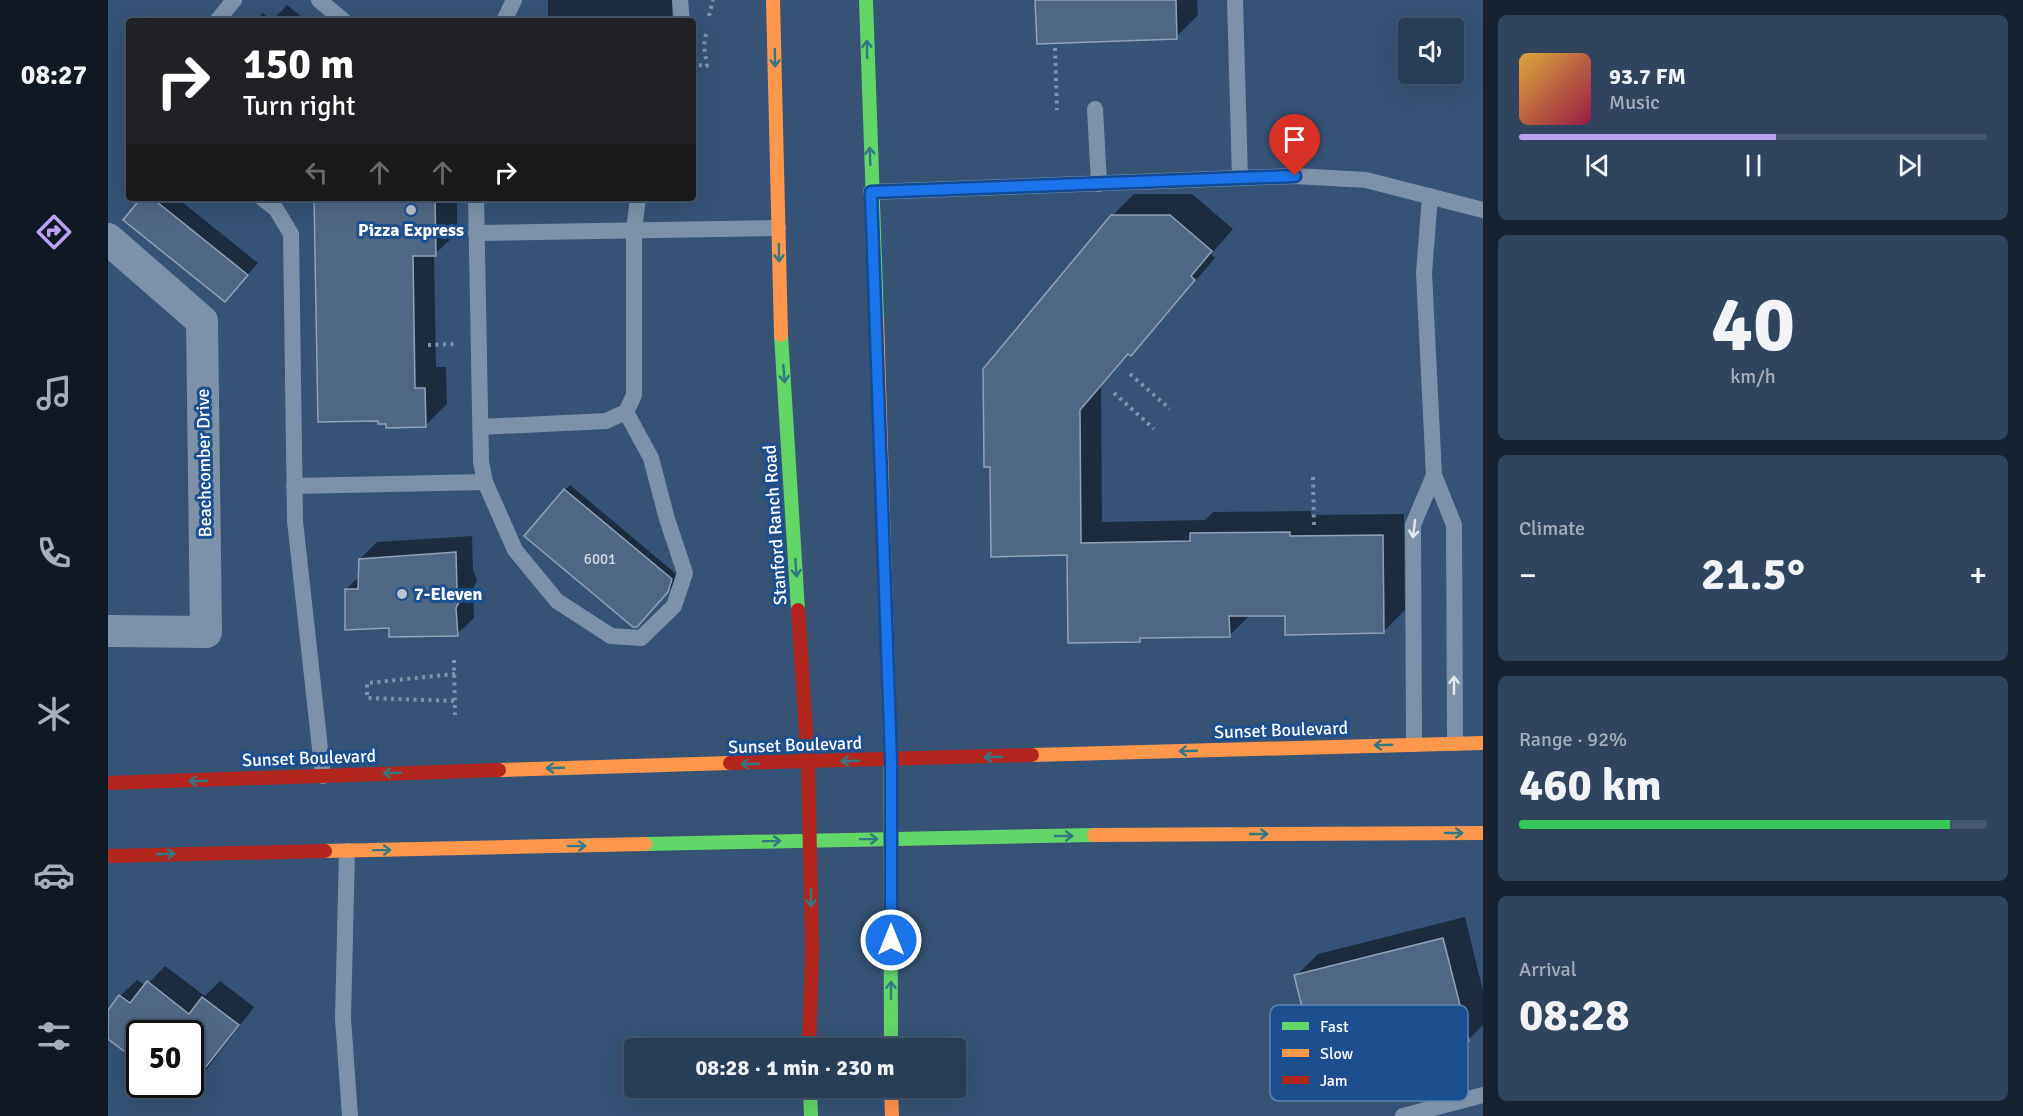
<!DOCTYPE html>
<html lang="en">
<head>
<meta charset="utf-8">
<style>
  :root { --surface:#283e57; --page:#30455d; --text:#f1f3f6; --muted:#a5aeba; --line:#44576d; --accent:#bca0f2 }
  body { margin:0; font-family:Signika,sans-serif; background:var(--page); color:var(--text); height:100vh; display:flex; flex-direction:column; font-size:22px; white-space:nowrap }
  * { box-sizing:border-box; margin:0 }
  p { font-size:20px; color:var(--muted) }
  .icon { flex:none; width:33px; height:33px; fill:none; stroke:currentColor; stroke-width:2; stroke-linecap:round; stroke-linejoin:round }
  .map { position:relative; flex:1; overflow:hidden }
  .side { display:flex; flex-direction:column; gap:15px; padding:15px; background:#162230; width:540px }
  .side>* { flex:none }
  .banner { position:absolute; left:18px; top:18px; width:570px; height:183px; border-radius:6px; box-shadow:0 6px 24px #0002,0 0 0 2px var(--line); background:#202124; color:#fff; overflow:hidden }
  .buttons { position:absolute; left:1290px; top:18px; display:grid; gap:12px }
  .buttons a { display:grid; place-items:center; width:66px; height:66px; border-radius:6px; background:var(--surface); box-shadow:0 6px 24px #0002,0 0 0 2px var(--line); font-size:30px }
  .speed { position:absolute; left:18px; top:1020px; display:flex; gap:12px; font-size:30px; font-weight:700; text-align:center }
  .speed>* { display:grid; place-content:center; width:78px; height:78px; border-radius:50%; background:var(--surface); box-shadow:0 6px 24px #0002,0 0 0 2px var(--line); line-height:1 }
  .speed .limit { border:3px solid #111; border-radius:9px; background:#fff; color:#111 }
  .pin { position:absolute; display:grid; place-items:center; width:51px; height:51px; color:#fff; margin:-62px -26px; border-radius:50% 50% 50% 0; rotate:-45deg; box-shadow:0 0 6px #0007 }
  .pin .icon { rotate:45deg }
  .me { position:absolute; width:66px; margin:-33px; rotate:0deg; stroke-linejoin:round; filter:drop-shadow(0 0 4px #0008) }
  .turn { display:flex; align-items:center; gap:21px; height:126px; padding:0 18px; font-size:27px }
  .turn .icon { width:78px; height:78px; stroke-width:2.5 }
  .turn b { display:block; font-size:42px; line-height:51px }
  .lanes { display:flex; align-items:center; height:57px; padding:0 18px; background:#0003; justify-content:center; gap:30px; direction:ltr }
  .lanes .off { opacity:.35 }
  .big { font-size:45px; font-weight:700; line-height:1.1 }
  .side .card { flex:1; display:flex; flex-direction:column; justify-content:center; gap:9px; min-width:0; padding:0 21px; border-radius:9px; background:var(--page) }
  .side .dial { align-items:center; gap:0 }
  .dial b { font-size:78px; line-height:1 }
  .song { display:flex; align-items:center; gap:18px }
  .cover { width:72px; height:72px; border-radius:9px; background:linear-gradient(135deg,hsl(40 70% 55%),hsl(340 70% 35%)) }
  .played { height:6px; border-radius:3px; background:linear-gradient(90deg,var(--accent) 55%,var(--line) 55%) }
  .keys { display:flex; justify-content:space-around; direction:ltr }
  .heat { display:flex; justify-content:space-between; align-items:center; font-size:33px; direction:ltr }
  .charge { height:9px; border-radius:4px; background:linear-gradient(90deg,#34c759 92%,var(--line) 0) }
  .trip { position:absolute; left:516px; top:1038px; width:342px; height:60px; border-radius:6px; background:var(--surface); box-shadow:0 6px 24px #0002,0 0 0 2px var(--line); font-weight:700; line-height:60px; text-align:center }
  main { display:flex; flex:1; min-height:0 }
  .menu { display:flex; flex-direction:column; width:108px; justify-content:space-around; align-items:center; background:#101923; color:var(--muted) }
  .menu .icon { width:42px; height:42px }
  .menu .current { color:var(--accent) }
  .menu b { font-size:27px; color:var(--text) }
  .map>svg:first-child { display:block }
  .shadow { fill:#0007 }
  .building { fill:#506783; stroke:#92a2b6; stroke-width:1.5 }
  .lines { fill:none; stroke-linecap:round; stroke-linejoin:round }
  .path { stroke:#7d92a8; stroke-width:4; stroke-dasharray:3 4.5; stroke-linecap:butt }
  .lane { stroke:#7d92a8; stroke-width:16 }
  .street { stroke:#7d92a8; stroke-width:32 }
  .fast { stroke:#63d668; stroke-width:14 }
  .slow { stroke:#ff974d; stroke-width:14 }
  .jam { stroke:#b3261e; stroke-width:14 }
  .oneway { stroke:#317883 }
  .oneway2 { stroke:#e5e9ee }
  .route-casing { stroke:#114b97; stroke-width:15 }
  .route { stroke:#1a73e8; stroke-width:10 }
  .poi-dot { fill:#b9c2ce; stroke:#1b4f8f; stroke-width:2 }
  .labels { text-anchor:middle; stroke-width:6; stroke-linejoin:round; paint-order:stroke }
  .number-label { font-size:15px; fill:#d3d9e0 }
  .poi-label { font-size:18px; font-weight:bold; fill:#fff; stroke:#1b4f8f }
  .street-label { font-size:18px; fill:#fff; stroke:#1b4f8f }
  .key { fill:#1b4f8f; stroke:#5f84b1; stroke-width:1.5 }
  .key-label { font-size:16px; fill:#fff }
</style>
</head>
<body>
<main>
<nav class="menu">
<b>08:27</b>
<svg class="icon current" aria-label="directions" viewBox="0 0 24 24"><path d="M12 3l9 9-9 9-9-9zM9 14v-3h6M13 9l2 2-2 2"/></svg>
<svg class="icon" aria-label="music" viewBox="0 0 24 24"><path d="M9 18V5l10-2v13"/><circle cx="6" cy="18" r="3"/><circle cx="16" cy="16" r="3"/></svg>
<svg class="icon" aria-label="phone" viewBox="0 0 24 24"><path d="M5 4h4l2 5-3 2q2 4 5 5l2-3 5 2v4C11 20 4 13 5 4z"/></svg>
<svg class="icon" aria-label="climate" viewBox="0 0 24 24"><path d="M12 3v18M4 7l16 10M4 17L20 7"/></svg>
<svg class="icon" aria-label="car" viewBox="0 0 24 24"><path d="M5 17H2v-5l4-1 3-4h7l3 4 3 1v5h-3M9 17h6M6 11h13"/><circle cx="7" cy="17" r="2"/><circle cx="17" cy="17" r="2"/></svg>
<svg class="icon" aria-label="filters" viewBox="0 0 24 24"><path d="M4 7h16M4 17h16"/><circle cx="9" cy="7" r="2"/><circle cx="15" cy="17" r="2"/></svg>
</nav>
<div class="map">
<svg width="1375" height="1116" viewBox="0 0 1375 1116">
  <rect width="100%" height="100%" fill="#365274"/>
  <g class="shadow">
    <rect x="440" y="0" width="124" height="21"/>
    <polygon points="929,0 1089,0 1090,15 1068,37"/>
    <polygon points="179,5 199,21 147,21 155,13 164,21"/>
    <polygon points="1026,194 1084,194 1125,229 1103,254 1107,258 1044,332 1022,353 993,387 994,522 1097,520 1105,512 1203,511 1203,515 1296,514 1297,610 1275,632 1178,614 1142,615 1121,636 1035,637 1032,640 960,553 884,555 1004,216"/>
    <polygon points="35,198 69,198 150,263 117,300"/>
    <polygon points="203,198 349,198 349,233 326,255 328,367 338,367 339,404 317,426 207,201"/>
    <polygon points="462,485 568,574 565,585 541,613 457,490"/>
    <polygon points="364,536 365,570 369,580 365,590 366,618 349,634 282,627 238,589 252,576 252,559 269,542"/>
    <polygon points="1357,917 1375,991 1375,1025 1360,1040 1188,976 1210,954"/>
    <polygon points="57,966 97,996 112,981 146,1007 92,1078 75,1095 62,1084 82,1084 82,1034 32,1034 0,1037 0,1013 12,996 29,980 38,986"/>
  </g>
  <g class="building">
    <polygon points="927,0 1068,0 1069,39 929,44"/>
    <polygon points="33,198 44,198 140,275 117,302 15,220"/>
    <polygon points="206,198 327,198 328,256 305,256 307,388 317,388 318,427 278,428 278,424 270,424 270,421 210,422"/>
    <polygon points="1003,215 1062,215 1104,251 1083,276 1087,280 1023,356 1020,354 972,410 973,543 1082,541 1082,533 1182,532 1182,536 1275,535 1276,633 1177,635 1177,616 1121,616 1122,637 1032,638 1032,642 960,643 959,555 883,557 882,467 876,467 875,369"/>
    <polygon points="456,489 564,579 560,592 529,627 525,627 416,536"/>
    <polygon points="348,552 349,588 353,598 348,608 350,636 281,637 281,628 237,630 237,589 250,589 251,559"/>
    <polygon points="1335,938 1361,1041 1212,1079 1186,975"/>
    <polygon points="39,981 81,1014 94,997 131,1025 82,1087 82,1034 32,1034 32,1063 0,1039 0,1010 11,995 22,1003"/>
  </g>
  <g class="lines">
    <g class="path">
      <polyline points="601,16 605,0"/>
      <polyline points="947,48 949,110"/>
      <polyline points="591,65 599,66 596,46 598,33"/>
      <polyline points="320,345 346,344"/>
      <polyline points="1022,374 1062,409"/>
      <polyline points="1006,393 1046,429"/>
      <polyline points="1205,477 1206,526"/>
      <polyline points="346,660 347,715"/>
      <polyline points="347,674 259,683 259,698 347,701"/>
    </g>
    <g class="lane">
      <polyline points="211,0 236,21"/>
      <polyline points="572,0 574,21"/>
      <polyline points="1127,0 1132,178"/>
      <polyline points="109,21 126,0"/>
      <polyline points="396,21 406,0"/>
      <polyline points="987,109 991,184"/>
      <polyline points="763,192 1187,176 1258,180 1375,210"/>
      <polyline points="1322,196 1316,273 1326,475 1346,525 1347,743"/>
      <polyline points="154,198 168,209 183,234 187,521 215,776"/>
      <polyline points="368,198 373,462 377,482 407,550 449,601 503,636 533,638 566,606 577,573 559,519 543,458 518,412"/>
      <polyline points="368,233 670,228"/>
      <polyline points="373,427 498,421 518,412 526,395 526,231 530,198"/>
      <polyline points="186,486 377,482"/>
      <polyline points="1306,744 1305,525 1326,475"/>
      <polyline points="239,851 235,1019 242,1116"/>
      <polyline points="1295,1116 1375,1095"/>
    </g>
    <polyline class="street" points="0,239 94,321 98,632 0,631"/>
    <g class="fast">
      <polyline points="758,0 769,320"/>
      <polyline points="673,335 690,610"/>
      <polyline points="782,738 783,1048"/>
      <polyline points="537,844 986,835"/>
      <polyline points="702,1088 703,1116"/>
    </g>
    <g class="slow">
      <polyline points="665,0 673,335"/>
      <polyline points="769,320 782,738"/>
      <polyline points="924,755 1375,743"/>
      <polyline points="391,770 622,763"/>
      <polyline points="986,835 1375,833"/>
      <polyline points="217,851 537,844"/>
      <polyline points="783,1088 784,1116"/>
    </g>
    <g class="jam">
      <polyline points="690,610 700,762 704,949 701,1048"/>
      <polyline points="622,763 924,755"/>
      <polyline points="0,783 391,770"/>
      <polyline points="0,856 217,851"/>
    </g>
  </g>
  <defs><path id="oneway-shaft" d="M-6 0H5M1.5-3L5.5 0L1.5 3" fill="none" stroke-width="1.6" stroke-linecap="round" stroke-linejoin="round" transform="scale(1.5)"/></defs>
  <g class="oneway">
    <use href="#oneway-shaft" transform="translate(759 49) rotate(-91)"/>
    <use href="#oneway-shaft" transform="translate(667 58) rotate(89)"/>
    <use href="#oneway-shaft" transform="translate(762 156) rotate(-92)"/>
    <use href="#oneway-shaft" transform="translate(671 253) rotate(89)"/>
    <use href="#oneway-shaft" transform="translate(676 374) rotate(86)"/>
    <use href="#oneway-shaft" transform="translate(688 568) rotate(86)"/>
    <use href="#oneway-shaft" transform="translate(1275 745) rotate(178)"/>
    <use href="#oneway-shaft" transform="translate(1080 751) rotate(178)"/>
    <use href="#oneway-shaft" transform="translate(885 757) rotate(178)"/>
    <use href="#oneway-shaft" transform="translate(742 761) rotate(178)"/>
    <use href="#oneway-shaft" transform="translate(642 764) rotate(178)"/>
    <use href="#oneway-shaft" transform="translate(447 768) rotate(178)"/>
    <use href="#oneway-shaft" transform="translate(284 773) rotate(178)"/>
    <use href="#oneway-shaft" transform="translate(90 781) rotate(178)"/>
    <use href="#oneway-shaft" transform="translate(1346 833)"/>
    <use href="#oneway-shaft" transform="translate(1151 834)"/>
    <use href="#oneway-shaft" transform="translate(956 836)"/>
    <use href="#oneway-shaft" transform="translate(761 839) rotate(-1)"/>
    <use href="#oneway-shaft" transform="translate(664 841) rotate(-1)"/>
    <use href="#oneway-shaft" transform="translate(469 846) rotate(-1)"/>
    <use href="#oneway-shaft" transform="translate(274 850) rotate(-1)"/>
    <use href="#oneway-shaft" transform="translate(58 854) rotate(-2)"/>
    <use href="#oneway-shaft" transform="translate(703 898) rotate(90)"/>
    <use href="#oneway-shaft" transform="translate(783 990) rotate(-90)"/>
  </g>
  <g class="oneway2">
    <use href="#oneway-shaft" transform="translate(1306 529) rotate(97)"/>
    <use href="#oneway-shaft" transform="translate(1346 685) rotate(-90)"/>
  </g>
  <g class="lines">
    <g class="route-casing">
      <polyline id="route" points="783,940 783,760 763,192 1187,176"/>
    </g>
    <use href="#route" class="route"/>
  </g>
  <g class="poi-dot">
    <circle cx="303" cy="210" r="6"/>
    <circle cx="294" cy="594" r="6"/>
  </g>
  <g class="labels">
    <g class="number-label">
      <text x="492" y="564">6001</text>
    </g>
    <g class="poi-label">
      <text x="303" y="236">Pizza Express</text>
      <text x="306" y="600" text-anchor="start">7-Eleven</text>
    </g>
    <g class="street-label">
      <text transform="translate(96 463) rotate(-91)" y="6">Beachcomber Drive</text>
      <text transform="translate(667 525) rotate(-94)" y="6">Stanford Ranch Road</text>
      <text transform="translate(1173 730) rotate(-2)" y="6">Sunset Boulevard</text>
      <text transform="translate(687 745) rotate(-2)" y="6">Sunset Boulevard</text>
      <text transform="translate(201 758) rotate(-2)" y="6">Sunset Boulevard</text>
    </g>
  </g>
  <rect x="1162" y="1005" width="198" height="96" rx="9" class="key"/>
  <rect x="1174" y="1022" width="27" height="8" fill="#63d668"/>
  <rect x="1174" y="1049" width="27" height="8" fill="#ff974d"/>
  <rect x="1174" y="1076" width="27" height="8" fill="#b3261e"/>
  <g class="key-label">
    <text x="1212" y="1032">Fast</text>
    <text x="1212" y="1059">Slow</text>
    <text x="1212" y="1086">Jam</text>
  </g>
</svg>
<div class="buttons">
<a><svg class="icon" aria-label="sound" viewBox="0 0 24 24"><path d="M4 9h4l5-4v14l-5-4H4zM17 9q2 3 0 6"/></svg></a>
</div>
<div class="speed"><div class="limit">50</div></div>
<div class="pin" style="left:1187px;top:176px;background:#d93025"><svg class="icon" aria-label="arrive" viewBox="0 0 24 24"><path d="M6 21V4h12l-3 4 3 4H6"/></svg></div>
<svg class="me" style="left:783px;top:940px" viewBox="-20 -20 40 40"><circle r="17" fill="#1a73e8" stroke="#fff" stroke-width="3"/><path d="M0-11L8 9 0 5-8 9z" fill="#fff"/></svg>
<div class="trip">08:28 · 1 min · 230 m</div>
<div class="banner">
<div class="turn"><svg class="icon" aria-label="right" viewBox="0 0 24 24"><path d="M7 20v-9h11M14 6l5 5-5 5"/></svg><div><b>150 m</b>Turn right</div></div>
<div class="lanes"><svg class="icon off" aria-label="left" viewBox="0 0 24 24"><path d="M17 20v-9H6M10 6l-5 5 5 5"/></svg><svg class="icon off" aria-label="ahead" viewBox="0 0 24 24"><path d="M12 20V5M6 11l6-6 6 6"/></svg><svg class="icon off" aria-label="ahead" viewBox="0 0 24 24"><path d="M12 20V5M6 11l6-6 6 6"/></svg><svg class="icon" aria-label="right" viewBox="0 0 24 24"><path d="M7 20v-9h11M14 6l5 5-5 5"/></svg></div>
</div>
</div>
<section class="side">
<div class="card">
<div class="song"><i class="cover"></i><div><b>93.7 FM</b><p>Music</p></div></div>
<div class="played"></div>
<div class="keys"><svg class="icon" aria-label="previous" viewBox="0 0 24 24"><path d="M18 5L8 12l10 7zM5 5v14"/></svg><svg class="icon" aria-label="pause" viewBox="0 0 24 24"><path d="M8 5v14M16 5v14"/></svg><svg class="icon" aria-label="next" viewBox="0 0 24 24"><path d="M6 5l10 7-10 7zM19 5v14"/></svg></div>
</div>
<div class="card dial"><b>40</b><p>km/h</p></div>
<div class="card"><p>Climate</p>
<div class="heat"><a>−</a><b class="big">21.5°</b><a>+</a></div>
</div>
<div class="card"><p>Range · 92%</p><b class="big">460 km</b><div class="charge"></div></div>
<div class="card"><p>Arrival</p><b class="big">08:28</b></div>
</section>
</main>
</body>
</html>
